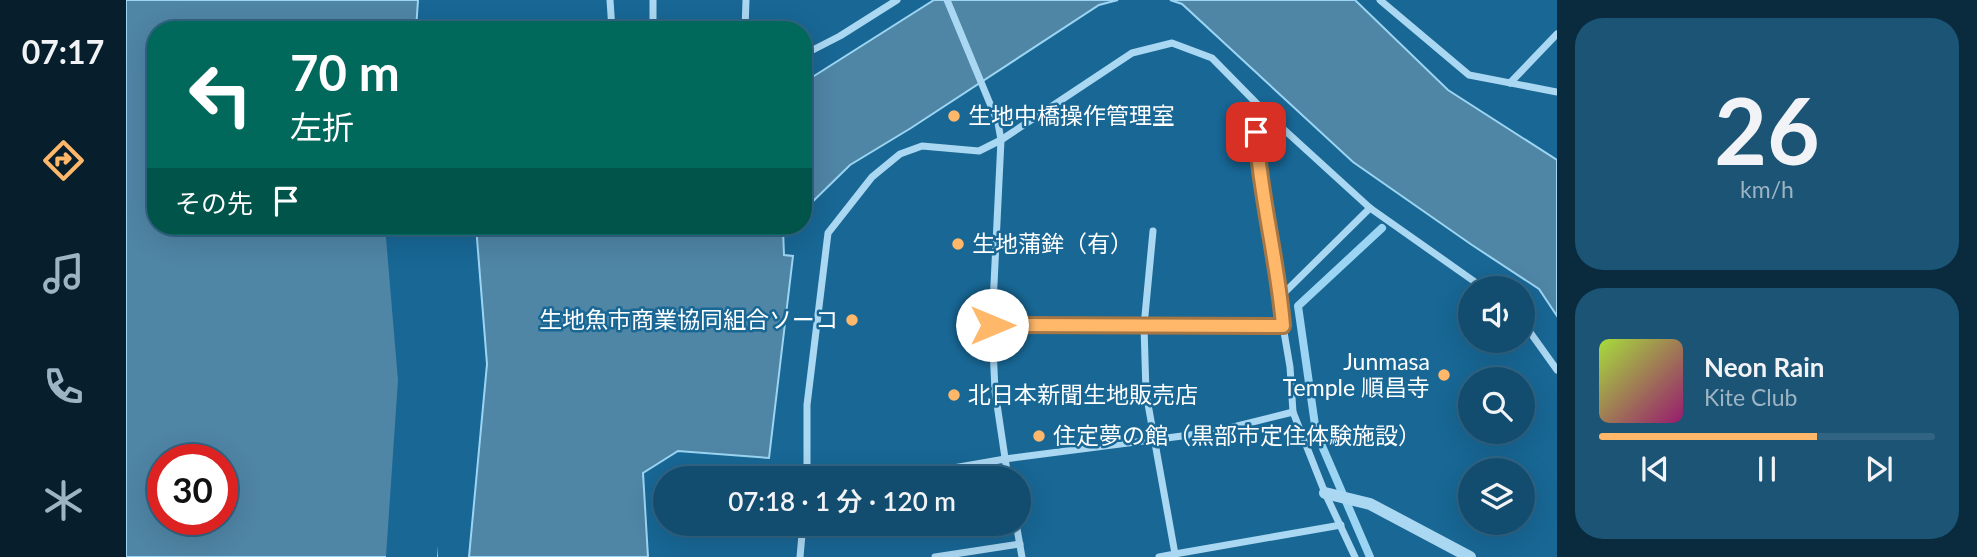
<!DOCTYPE html>
<html lang="ja">
<head>
<meta charset="utf-8">
<style>
  :root { --surface:#124d70; --page:#1b5475; --text:#f1f3f6; --muted:#9cb4c3; --line:#316483; --accent:#ffb769 }
  body { margin:0; font-family:Lato,"Noto Sans JP",sans-serif; background:var(--page); color:var(--text); height:100vh; display:flex; flex-direction:column; font-size:26px; white-space:nowrap }
  * { box-sizing:border-box; margin:0 }
  p { font-size:23px; color:var(--muted) }
  .icon { flex:none; width:38px; height:38px; fill:none; stroke:currentColor; stroke-width:2; stroke-linecap:round; stroke-linejoin:round }
  .map { position:relative; flex:1; overflow:hidden }
  .side { display:flex; flex-direction:column; gap:18px; padding:18px; background:#0a2a3e; width:420px }
  .side>* { flex:none }
  .top-card { position:absolute; left:21px; top:21px; width:665px; height:214px; border-radius:28px; box-shadow:0 7px 28px #0002,0 0 0 2px var(--line); background:#00695c; color:#fff; overflow:hidden }
  .controls { position:absolute; left:1332px; top:276px; display:grid; gap:14px }
  .controls a { display:grid; place-items:center; width:77px; height:77px; border-radius:50%; background:var(--surface); box-shadow:0 7px 28px #0002,0 0 0 2px var(--line); font-size:35px }
  .speed { position:absolute; left:21px; top:444px; display:flex; gap:14px; font-size:35px; font-weight:700; text-align:center }
  .speed>* { display:grid; place-content:center; width:91px; height:91px; border-radius:50%; background:var(--surface); box-shadow:0 7px 28px #0002,0 0 0 2px var(--line); line-height:1 }
  .speed .limit { border:10px solid #d22; background:#fff; color:#111 }
  .pin { position:absolute; display:grid; place-items:center; width:60px; height:60px; color:#fff; margin:-30px; border-radius:14px; box-shadow:0 4px 10px #0006 }
  .me { position:absolute; width:77px; margin:-38px; rotate:90deg; stroke-linejoin:round; filter:drop-shadow(0 0 5px #0008) }
  .turn { display:flex; align-items:center; gap:24px; height:147px; padding:0 28px; font-size:32px }
  .turn .icon { width:91px; height:91px; stroke-width:2.5 }
  .turn b { display:block; font-size:49px; line-height:60px }
  .then { display:flex; align-items:center; height:66px; padding:0 28px; background:#0003; gap:14px; font-size:26px }
  .side .card { flex:1; display:flex; flex-direction:column; justify-content:center; gap:10px; min-width:0; padding:0 24px; border-radius:28px; background:var(--page) }
  .side .dial { align-items:center; gap:0 }
  .dial b { font-size:91px; line-height:1 }
  .song { display:flex; align-items:center; gap:21px }
  .cover { width:84px; height:84px; border-radius:10px; background:linear-gradient(135deg,hsl(80 70% 55%),hsl(320 70% 35%)) }
  .played { height:7px; border-radius:4px; background:linear-gradient(90deg,var(--accent) 65%,var(--line) 65%) }
  .keys { display:flex; justify-content:space-around; direction:ltr }
  .trip { position:absolute; left:527px; top:466px; width:378px; height:70px; border-radius:35px; background:var(--surface); box-shadow:0 7px 28px #0002,0 0 0 2px var(--line); font-weight:600; line-height:70px; text-align:center }
  main { display:flex; flex:1; min-height:0 }
  .tabs { display:flex; flex-direction:column; width:126px; justify-content:space-around; align-items:center; background:#071f2d; color:var(--muted) }
  .tabs .icon { width:49px; height:49px }
  .tabs .on { color:var(--accent) }
  .tabs b { font-size:32px; color:var(--text) }
  .map>svg:first-child { display:block }
  .water { fill:#4f85a5; stroke:#9cd5f3; stroke-width:2; fill-rule:evenodd }
  .pier { fill:#186795 }
  .lines { fill:none; stroke-linecap:round; stroke-linejoin:round }
  .stream { stroke:#9cd5f3; stroke-width:8 }
  .minor { stroke:#aad7f1; stroke-width:7 }
  .tertiary { stroke:#aad7f1; stroke-width:12 }
  .route-casing { stroke:#a67744; stroke-width:18 }
  .route { stroke:#ffb769; stroke-width:12 }
  .poi-dot { fill:#ffb769; stroke:#186795; stroke-width:2.5 }
  .labels { text-anchor:middle; stroke-width:5; stroke-linejoin:round; paint-order:stroke }
  .poi-label { font-size:23px; fill:#fff; stroke:#186795; text-anchor:start }
</style>
</head>
<body>
<main>
<nav class="tabs">
<b>07:17</b>
<svg class="icon on" aria-label="directions" viewBox="0 0 24 24"><path d="M12 3l9 9-9 9-9-9zM9 14v-3h6M13 9l2 2-2 2"/></svg>
<svg class="icon" aria-label="music" viewBox="0 0 24 24"><path d="M9 18V5l10-2v13"/><circle cx="6" cy="18" r="3"/><circle cx="16" cy="16" r="3"/></svg>
<svg class="icon" aria-label="phone" viewBox="0 0 24 24"><path d="M5 4h4l2 5-3 2q2 4 5 5l2-3 5 2v4C11 20 4 13 5 4z"/></svg>
<svg class="icon" aria-label="climate" viewBox="0 0 24 24"><path d="M12 3v18M4 7l16 10M4 17L20 7"/></svg>
</nav>
<div class="map">
<svg width="1431" height="557" viewBox="0 0 1431 557">
  <rect width="100%" height="100%" fill="#186795"/>
  <g class="water">
    <path d="M0 0H292L290 30H30V226H302L311 557H0ZM37 460H96V520H37Z"/>
    <polygon points="808,0 992,0 973,5 785,128 724,165 677,211 677,83"/>
    <polygon points="1044,0 1229,0 1322,90 1431,160 1431,316 1413,289 1346,245 1227,162 1056,4"/>
    <polygon points="350,226 661,226 657,230 658,255 667,256 643,458 552,451 517,473 522,557 343,557 361,364"/>
  </g>
  <polygon class="pier" points="259,226 303,226 325,397 311,557 260,557 272,380"/>
  <g class="lines">
    <polyline class="stream" points="1244,557 1190,432 1172,306 1256,228"/>
    <g class="minor">
      <polyline points="484,0 486,30"/>
      <polyline points="821,0 872,123 875,140 866,325 869,391 882,478"/>
      <polyline points="1254,0 1343,75 1431,92"/>
      <polyline points="527,30 527,0"/>
      <polyline points="619,30 620,0"/>
      <polyline points="677,55 714,36 771,0"/>
      <polyline points="1384,83 1431,34"/>
      <polyline points="1142,115 1130,132 1132,167 1155,296"/>
      <polyline points="1027,231 1018,326 1020,393 1049,554 1033,557"/>
      <polyline points="1396,321 1431,370"/>
      <polyline points="866,325 1157,326"/>
      <polyline points="681,478 681,405 702,233 746,177 774,154 796,146 853,151 875,140 1006,53 1046,43 1086,58 1142,115 1244,208 1359,289"/>
      <polyline points="770,478 879,459 1087,432 1167,412"/>
      <polyline points="890,523 896,557"/>
      <polyline points="674,557 677,523"/>
      <polyline points="809,557 894,544"/>
      <polyline points="1049,557 1049,554 1215,525"/>
      <polyline points="1229,557 1199,493 1167,412 1164,367 1157,326 1155,296 1244,208"/>
    </g>
    <polyline class="tertiary" points="1199,493 1244,504 1344,557"/>
  </g>
  <g class="lines">
    <g class="route-casing">
      <path id="route" d="M866 325 1157 326C1152 261 1134 197 1130 132"/>
    </g>
    <use href="#route" class="route"/>
  </g>
  <g class="poi-dot">
    <circle cx="828" cy="116" r="7"/>
    <circle cx="832" cy="244" r="7"/>
    <circle cx="726" cy="320" r="7"/>
    <circle cx="1318" cy="375" r="7"/>
    <circle cx="828" cy="395" r="7"/>
    <circle cx="913" cy="436" r="7"/>
  </g>
  <g class="labels">
    <g class="poi-label">
      <text x="842" y="124">生地中橋操作管理室</text>
      <text x="846" y="252">生地蒲鉾（有）</text>
      <text x="712" y="328" text-anchor="end">生地魚市商業協同組合ソーコ</text>
      <text x="1304" y="370" text-anchor="end">Junmasa<tspan x="1304" dy="26">Temple 順昌寺</tspan></text>
      <text x="842" y="403">北日本新聞生地販売店</text>
      <text x="927" y="444">住定夢の館（黒部市定住体験施設）</text>
    </g>
  </g>
</svg>
<div class="controls">
<a><svg class="icon" aria-label="sound" viewBox="0 0 24 24"><path d="M4 9h4l5-4v14l-5-4H4zM17 9q2 3 0 6"/></svg></a>
<a><svg class="icon" aria-label="search" viewBox="0 0 24 24"><circle cx="10" cy="10" r="6"/><path d="M15 15l6 6"/></svg></a>
<a><svg class="icon" aria-label="layers" viewBox="0 0 24 24"><path d="M12 4l9 5-9 5-9-5zM3 14l9 5 9-5"/></svg></a>
</div>
<div class="speed"><div class="limit">30</div></div>
<div class="pin" style="left:1130px;top:132px;background:#d93025"><svg class="icon" aria-label="arrive" viewBox="0 0 24 24"><path d="M6 21V4h12l-3 4 3 4H6"/></svg></div>
<svg class="me" style="left:866px;top:325px" viewBox="-20 -20 40 40"><circle r="19" fill="#fff"/><path d="M0-13L10 11 0 6-10 11z" fill="#ffb769"/></svg>
<div class="trip">07:18 · 1 分 · 120 m</div>
<div class="top-card">
<div class="turn"><svg class="icon" aria-label="left" viewBox="0 0 24 24"><path d="M17 20v-9H6M10 6l-5 5 5 5"/></svg><div><b>70 m</b>左折</div></div>
<div class="then">その先<svg class="icon" aria-label="arrive" viewBox="0 0 24 24"><path d="M6 21V4h12l-3 4 3 4H6"/></svg></div>
</div>
</div>
<section class="side">
<div class="card dial"><b>26</b><p>km/h</p></div>
<div class="card">
<div class="song"><i class="cover"></i><div><b>Neon Rain</b><p>Kite Club</p></div></div>
<div class="played"></div>
<div class="keys"><svg class="icon" aria-label="previous" viewBox="0 0 24 24"><path d="M18 5L8 12l10 7zM5 5v14"/></svg><svg class="icon" aria-label="pause" viewBox="0 0 24 24"><path d="M8 5v14M16 5v14"/></svg><svg class="icon" aria-label="next" viewBox="0 0 24 24"><path d="M6 5l10 7-10 7zM19 5v14"/></svg></div>
</div>
</section>
</main>
</body>
</html>
